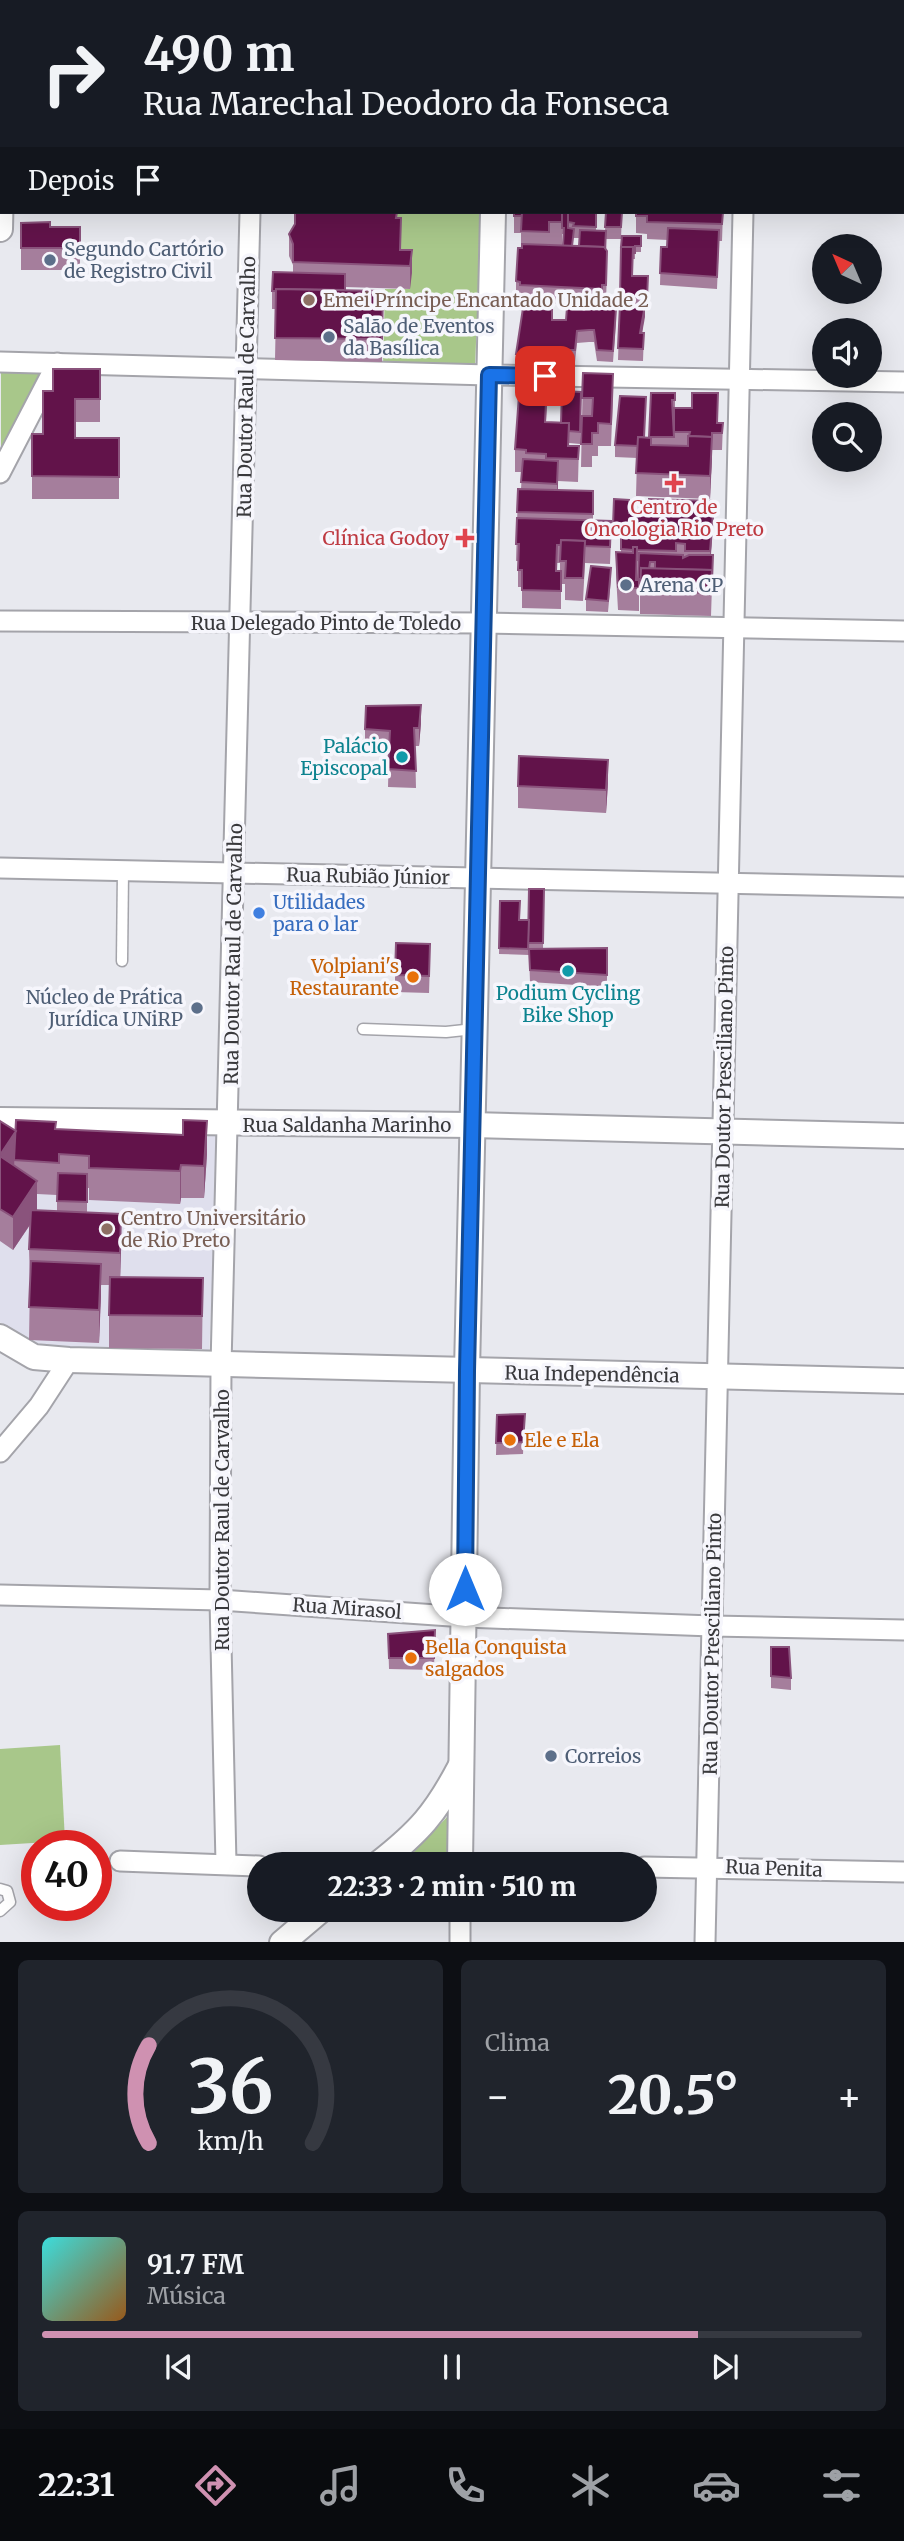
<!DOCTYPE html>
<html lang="pt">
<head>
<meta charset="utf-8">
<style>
  :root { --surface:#171b24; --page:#20242c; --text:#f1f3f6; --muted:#9ea1a6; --line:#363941; --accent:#cf91b1 }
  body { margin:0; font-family:Merriweather,serif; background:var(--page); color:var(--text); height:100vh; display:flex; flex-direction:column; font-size:26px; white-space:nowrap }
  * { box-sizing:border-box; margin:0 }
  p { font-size:23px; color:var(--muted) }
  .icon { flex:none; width:38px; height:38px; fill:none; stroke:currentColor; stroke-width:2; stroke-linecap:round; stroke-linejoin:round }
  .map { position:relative; height:1942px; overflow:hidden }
  .side { display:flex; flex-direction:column; gap:18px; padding:18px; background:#0d0f14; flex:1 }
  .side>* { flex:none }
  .banner { position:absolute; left:0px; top:0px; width:905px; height:214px; box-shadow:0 7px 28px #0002; background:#171b24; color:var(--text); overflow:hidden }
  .needle { width:46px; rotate:316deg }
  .fabs { position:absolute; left:812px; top:234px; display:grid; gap:14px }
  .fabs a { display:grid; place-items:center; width:70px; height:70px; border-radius:50%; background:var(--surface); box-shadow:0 7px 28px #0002; font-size:35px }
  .speed { position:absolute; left:21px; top:1830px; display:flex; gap:14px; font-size:35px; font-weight:700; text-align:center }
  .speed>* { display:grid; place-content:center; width:91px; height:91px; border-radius:50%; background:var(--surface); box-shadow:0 7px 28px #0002; line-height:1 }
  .speed .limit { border:10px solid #d22; background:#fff; color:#111 }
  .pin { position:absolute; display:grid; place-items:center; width:60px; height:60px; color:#fff; margin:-30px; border-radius:14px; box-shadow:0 4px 10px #0006 }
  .me { position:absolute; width:77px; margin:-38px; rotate:0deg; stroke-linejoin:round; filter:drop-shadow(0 0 5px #0008) }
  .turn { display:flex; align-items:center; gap:24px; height:147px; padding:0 28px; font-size:32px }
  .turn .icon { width:91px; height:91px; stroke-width:2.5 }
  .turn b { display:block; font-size:49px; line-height:60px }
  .then { display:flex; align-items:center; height:66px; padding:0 28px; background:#0003; gap:14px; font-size:26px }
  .big { font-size:52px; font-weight:800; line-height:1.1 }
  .side .tile { flex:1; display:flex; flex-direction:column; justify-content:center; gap:10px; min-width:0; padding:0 24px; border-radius:10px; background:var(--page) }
  .side .dial { align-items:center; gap:0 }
  .dial svg { height:182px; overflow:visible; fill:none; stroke:var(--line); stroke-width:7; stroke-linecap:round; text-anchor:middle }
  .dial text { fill:var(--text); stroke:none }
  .song { display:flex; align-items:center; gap:21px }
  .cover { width:84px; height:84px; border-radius:10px; background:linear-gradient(135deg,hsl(180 70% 55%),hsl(30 70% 35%)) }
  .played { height:7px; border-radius:4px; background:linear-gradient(90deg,var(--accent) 80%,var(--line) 80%) }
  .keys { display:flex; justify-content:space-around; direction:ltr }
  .heat { display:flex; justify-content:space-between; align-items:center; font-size:38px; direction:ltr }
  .side .tiles { flex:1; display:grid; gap:18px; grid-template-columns:1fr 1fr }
  .tile:last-child { grid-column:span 2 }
  .trip { position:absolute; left:247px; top:1852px; width:410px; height:70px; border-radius:35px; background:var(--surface); box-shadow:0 7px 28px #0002; font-weight:800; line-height:70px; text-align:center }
  .menu { display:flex; height:112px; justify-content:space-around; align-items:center; background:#090b0e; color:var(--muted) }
  .menu .icon { width:49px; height:49px }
  .menu .active { color:var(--accent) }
  .menu b { font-size:32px; color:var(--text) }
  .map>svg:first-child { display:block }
  .built { fill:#dfdfed }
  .green { fill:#a8c78a }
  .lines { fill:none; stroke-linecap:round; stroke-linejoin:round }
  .service-casing { stroke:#a4a4aa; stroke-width:13 }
  .minor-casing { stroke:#a4a4aa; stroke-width:23 }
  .tertiary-casing { stroke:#a4a4aa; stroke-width:28 }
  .service { stroke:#fff; stroke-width:10 }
  .minor { stroke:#fff; stroke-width:19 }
  .tertiary { stroke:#fff; stroke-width:24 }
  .wall { fill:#a57e9c; fill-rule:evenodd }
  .shaded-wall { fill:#8a537c }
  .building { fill:#62134a; stroke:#8a537c; stroke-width:2 }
  .route-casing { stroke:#114b97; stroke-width:18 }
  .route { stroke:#1a73e8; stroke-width:12 }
  .service-dot { fill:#5c6f8a; stroke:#f6f6fc; stroke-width:2.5 }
  .education-dot { fill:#8d6e63; stroke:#f6f6fc; stroke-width:2.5 }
  .health-dot { fill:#e0444e; stroke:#f6f6fc; stroke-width:2.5 }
  .culture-dot { fill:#0f9aa8; stroke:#f6f6fc; stroke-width:2.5 }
  .shop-dot { fill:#3f7fe0; stroke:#f6f6fc; stroke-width:2.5 }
  .food-dot { fill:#e8710a; stroke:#f6f6fc; stroke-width:2.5 }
  .labels { text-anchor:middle; stroke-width:7; stroke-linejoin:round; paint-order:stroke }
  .service-label { font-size:19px; fill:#4e5e75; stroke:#f6f6fc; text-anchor:start }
  .education-label { font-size:19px; fill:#785e54; stroke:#f6f6fc; text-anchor:start }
  .street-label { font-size:19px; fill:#39393c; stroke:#f6f6fc }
  .health-label { font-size:19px; fill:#be3a42; stroke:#f6f6fc }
  .culture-label { font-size:19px; fill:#0d838f; stroke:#f6f6fc; text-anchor:end }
  .shop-label { font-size:19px; fill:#366cbe; stroke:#f6f6fc; text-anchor:start }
  .food-label { font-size:19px; fill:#c56008; stroke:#f6f6fc; text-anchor:start }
</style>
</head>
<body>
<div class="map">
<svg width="904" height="1943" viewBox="0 0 904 1943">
  <rect width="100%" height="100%" fill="#e8e9ef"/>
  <polygon class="built" points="0,1132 219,1135 209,1353 39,1349 0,1322"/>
  <g class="green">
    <polygon points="382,212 481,212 475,368 383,366 385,289 410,289 400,273 401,242"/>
    <polygon points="1,365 53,366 1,465"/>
    <polygon points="60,1745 65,1841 0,1845 0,1749"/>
    <polygon points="449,1815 451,1857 408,1858"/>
  </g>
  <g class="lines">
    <g class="service-casing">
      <g id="service">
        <polyline points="122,961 123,871"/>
        <polyline points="363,1029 446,1032 474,1029"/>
        <polyline points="0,1889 7,1891 10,1902 0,1911"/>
      </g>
    </g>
    <g class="minor-casing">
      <g id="minor">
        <polyline points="256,2 256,0"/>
        <polyline points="500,2 500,0"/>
        <polyline points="747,2 747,0"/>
        <polyline points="0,123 2,123"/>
        <polyline points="903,131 904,131"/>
        <polyline points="0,362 489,375 904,382"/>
        <polyline points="0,473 57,363"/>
        <polyline points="0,621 483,623 904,631"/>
        <polyline points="0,868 904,887"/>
        <polyline points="0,1452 39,1406 69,1360"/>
        <polyline points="0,1595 220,1600 465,1617 712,1626 904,1630"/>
        <polyline points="120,1861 259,1866"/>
        <polyline points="226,1863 220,1600 221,1365 250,212"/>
        <polyline points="644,1867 904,1872"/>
        <polyline points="460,1943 460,1909"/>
        <polyline points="705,1943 743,212"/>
      </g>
    </g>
    <g class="tertiary-casing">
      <g id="tertiary">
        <polyline points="4,2 5,0"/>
        <polyline points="0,229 2,137"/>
        <polyline points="0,1120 472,1125 904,1136"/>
        <polyline points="0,1337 34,1357 69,1360 904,1381"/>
        <path d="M378 1864C419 1832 436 1813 460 1767"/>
        <polyline points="460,1864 467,1371 493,212"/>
        <polyline points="282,1943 322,1909"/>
      </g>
    </g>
    <use href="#service" class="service"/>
    <use href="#minor" class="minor"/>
    <use href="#tertiary" class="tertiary"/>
  </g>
  <g class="wall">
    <rect x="542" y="0" width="174" height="2"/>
    <path d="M514 212H622L621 239H606L607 269 606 303 602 302V306L591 305V308L616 321 613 362 597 361 594 342H589L577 343 575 362 564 361 563 368 516 365V354L552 320H566L567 304 520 303V299H516V281L521 248V233H514ZM596 214H606L605 231 596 230ZM562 234H563V246L549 245H562ZM573 238H580L579 247 573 246Z"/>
    <polygon points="636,212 723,212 722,241 719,241 717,289 660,285 661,247 667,247 668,240 647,239 647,234 636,233"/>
    <polygon points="397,218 401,250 412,250 410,289 345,287 345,290 383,291 382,362 275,360 276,309 272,309 272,291 293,273 293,265 289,256 289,234"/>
    <polygon points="21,223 50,227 80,227 80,270 21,270"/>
    <polygon points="622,236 641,236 641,252 635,252 635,259 633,259 632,276 648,276 647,309 645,309 642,333 644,333 643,361 618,360"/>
    <polygon points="100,369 100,422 75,422 75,438 119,438 119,499 32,499 32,434 43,434 53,391"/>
    <polygon points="583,373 613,397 611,446 598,446 598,456 592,456 592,467 581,467"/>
    <path d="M675 393V408L717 423H723L722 450H712L710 499 636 496 637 458 615 457V445L645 437 649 438ZM672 411H674V437Z"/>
    <path d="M581 404 580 444 569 443V446H579L578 482 558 481V490L593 491V520L611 538 610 564 585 563 583 601 565 600V584H561V609L522 608V587H518V561H516L518 489H521L522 472H515V449L547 405 546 422 561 423ZM557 563H560V571H557Z"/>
    <path d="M614 499 629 513H714L711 555H713L711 616 640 614V591H639V611L618 610 616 575V552H621V537H613ZM637 561H639L638 580H637Z"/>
    <polygon points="611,579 608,612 586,611 586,599"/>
    <polygon points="421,723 419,746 415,746 416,788 388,787 389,748 365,747 365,729"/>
    <polygon points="608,783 606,813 518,808 518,786"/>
    <polygon points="544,889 543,949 607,948 607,987 530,982 529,955 499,954 500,901 519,920 529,920"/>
    <polygon points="430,961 429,993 395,992 395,975"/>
    <path d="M0 1121 16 1131 56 1129 207 1154 204 1198H181L180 1204 89 1200V1188H87V1213L121 1247 120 1277 203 1278 202 1349 109 1348V1285H101L99 1343 29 1340 30 1282 29 1249 30 1225 13 1250 0 1241ZM37 1194 57 1195V1211H37Z"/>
    <polygon points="525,1414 523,1454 496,1455 497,1415"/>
    <polygon points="435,1630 434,1670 389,1669 388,1634"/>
    <polygon points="771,1647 791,1678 791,1690 771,1688"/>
  </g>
  <g class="shaded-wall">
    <polygon points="412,250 412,273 410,289 410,266"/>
    <polygon points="645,305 645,317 640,345 640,333"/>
    <polygon points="712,437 712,459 710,499 710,476"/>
    <polygon points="558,461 558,484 557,507 557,484"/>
    <polygon points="714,501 714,513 710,563 710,551"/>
    <polygon points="421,705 421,723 419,746 419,728"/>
    <polygon points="608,760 608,783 606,813 606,790"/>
    <polygon points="207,1121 207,1154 204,1198 204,1166"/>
    <polygon points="16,1131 14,1167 0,1187 0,1155"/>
    <polygon points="181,1165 181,1198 180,1204 180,1171"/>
    <polygon points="37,1181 37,1214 13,1250 13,1217"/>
    <polygon points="121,1214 121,1247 120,1286 120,1253"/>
    <polygon points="101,1264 101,1297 99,1343 99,1310"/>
  </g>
  <g class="building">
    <rect x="75" y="0" width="164" height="2"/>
    <polygon points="639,0 716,0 716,2"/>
    <polygon points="295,212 397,212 396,218 401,218 400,250 412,250 410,266 293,262 293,244 289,234 295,224"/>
    <rect x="514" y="212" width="8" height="4"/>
    <polygon points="522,212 562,212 562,222 549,222 549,232 521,231"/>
    <polygon points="557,212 568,212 568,228 574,229 572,246 563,246 564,228 562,228 562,212"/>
    <polygon points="568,212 596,213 596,227 573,226 574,223 568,222"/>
    <polygon points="606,212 622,212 621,227 605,227"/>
    <polygon points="636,212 723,212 722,224 647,222 647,216 636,216"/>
    <polygon points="50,222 50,227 80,227 80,248 21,248 21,223"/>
    <polygon points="668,228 719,230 717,277 660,273 661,247 667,247"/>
    <polygon points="580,230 606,231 605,249 604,247 579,246"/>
    <polygon points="622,236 641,236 641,246 635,246 635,253 633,253 633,247 621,247"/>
    <polygon points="522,244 604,247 607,251 606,285 602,285 602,289 520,285 520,282 516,281 518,248 522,248"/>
    <polygon points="621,247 633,247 632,276 648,276 647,298 620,297"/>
    <polygon points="273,272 345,274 345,290 276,289 276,291 272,291"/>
    <polygon points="276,289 383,291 382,339 275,338"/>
    <polygon points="568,295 591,296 590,308 616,309 613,351 597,350 594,330 589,330 577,331 575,350 564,350 563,357 516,354 523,308 552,310 552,320 566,320"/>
    <polygon points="620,304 645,305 640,333 644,333 643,349 618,348"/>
    <polygon points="53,369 100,369 100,399 75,399 75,438 119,438 119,477 32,476 32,434 43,434 43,391 53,391"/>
    <polygon points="583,373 613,374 611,424 598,423 598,433 592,433 592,444 581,444 582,416 592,416 593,398 582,398"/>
    <polygon points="520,382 547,383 545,422 569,423 568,446 579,446 578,459 546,458 546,454 526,453 526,450 515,449"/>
    <polygon points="562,391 581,392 580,432 569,431 569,423 561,423"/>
    <polygon points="651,393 675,393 675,400 672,400 674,437 649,437"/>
    <polygon points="692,393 718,393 717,423 723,423 722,433 712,433 712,437 689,436 690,432 674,432 674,408 692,408"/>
    <polygon points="620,396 646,397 644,437 638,437 638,446 615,445"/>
    <polygon points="688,436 712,437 710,476 636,473 638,437 651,438 651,445 688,446"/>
    <polygon points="523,459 558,461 557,484 521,482"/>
    <polygon points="518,489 593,491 593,514 517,512"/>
    <polygon points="614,499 629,500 629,513 649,514 649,499 714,501 710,551 685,551 685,544 676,543 676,551 637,550 637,547 633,547 633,550 621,549 621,532 638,533 638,539 646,539 646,526 613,525"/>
    <polygon points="517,518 611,521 610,547 584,546 585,541 561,540 561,545 557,545 556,571 561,571 561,591 522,590 522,570 518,570 519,544 516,544"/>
    <polygon points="561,540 585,541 583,578 565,578 566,561 560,561"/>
    <polygon points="633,547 637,547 636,580 639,580 639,588 618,587 616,552 633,553"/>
    <polygon points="639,553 683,555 683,558 689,555 713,555 712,581 712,570 655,569 655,562 650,562 649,569 641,568 641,579 638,579"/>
    <polygon points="591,566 611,568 608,601 586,599"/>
    <polygon points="641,568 712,570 711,593 640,591"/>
    <polygon points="421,705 419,728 414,728 416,771 388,769 390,731 365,729 366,706"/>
    <polygon points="519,756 608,760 606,790 518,786"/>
    <polygon points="529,889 544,889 543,943 528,943"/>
    <polygon points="500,901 520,901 519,920 529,920 528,949 499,948"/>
    <polygon points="396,943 430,944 429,976 395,975"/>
    <polygon points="607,948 607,975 530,970 529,949"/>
    <polygon points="16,1120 56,1122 55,1129 183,1135 183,1120 207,1121 204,1166 181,1165 180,1171 89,1168 89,1156 59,1154 59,1163 14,1160"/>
    <polygon points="0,1121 16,1131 0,1155"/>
    <polygon points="0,1156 37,1181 13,1217 0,1209"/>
    <polygon points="58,1173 87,1174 87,1202 57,1201"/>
    <polygon points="31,1210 121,1214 120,1253 29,1249"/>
    <polygon points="31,1261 101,1264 99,1310 29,1307"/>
    <polygon points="110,1277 203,1278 202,1316 109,1315"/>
    <polygon points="525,1414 523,1442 496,1443 497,1415"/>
    <polygon points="435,1630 434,1658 389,1658 388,1634"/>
    <polygon points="771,1647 789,1647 791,1678 771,1676"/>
  </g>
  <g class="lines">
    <g class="route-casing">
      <polyline id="route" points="465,1589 467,1371 489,375 545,376"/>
    </g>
    <use href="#route" class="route"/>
  </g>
  <g class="service-dot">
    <circle cx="50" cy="260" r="7"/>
    <circle cx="329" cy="337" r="7"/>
    <circle cx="626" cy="585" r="7"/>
    <circle cx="197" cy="1008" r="7"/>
    <circle cx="551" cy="1756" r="7"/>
  </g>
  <g class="education-dot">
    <circle cx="309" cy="300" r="7"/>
    <circle cx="107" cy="1229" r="7"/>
  </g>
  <g class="health-dot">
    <path d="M670.5 472.5h7v7h7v7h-7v7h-7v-7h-7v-7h7z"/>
    <path d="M461.5 527.5h7v7h7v7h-7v7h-7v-7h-7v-7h7z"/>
  </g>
  <g class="culture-dot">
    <circle cx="402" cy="757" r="7"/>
    <circle cx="568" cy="971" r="7"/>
  </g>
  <circle class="shop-dot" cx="259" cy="913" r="7"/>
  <g class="food-dot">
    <circle cx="413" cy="977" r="7"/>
    <circle cx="510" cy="1440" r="7"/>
    <circle cx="411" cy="1658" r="7"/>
  </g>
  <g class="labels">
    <g class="service-label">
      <text x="64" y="256">Segundo Cartório<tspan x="64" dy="22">de Registro Civil</tspan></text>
      <text x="343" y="333">Salão de Eventos<tspan x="343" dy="22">da Basílica</tspan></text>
      <text x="640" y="592">Arena CP</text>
      <text x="183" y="1004" text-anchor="end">Núcleo de Prática<tspan x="183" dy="22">Jurídica UNiRP</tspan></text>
      <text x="565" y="1763">Correios</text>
    </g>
    <g class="education-label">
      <text x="323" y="307">Emei Príncipe Encantado Unidade 2</text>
      <text x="121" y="1225">Centro Universitário<tspan x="121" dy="22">de Rio Preto</tspan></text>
    </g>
    <g class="street-label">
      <text transform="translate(246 387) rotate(-89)" y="7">Rua Doutor Raul de Carvalho</text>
      <text x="326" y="630">Rua Delegado Pinto de Toledo</text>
      <text transform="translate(368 876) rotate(1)" y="7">Rua Rubião Júnior</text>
      <text transform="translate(233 954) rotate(-89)" y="7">Rua Doutor Raul de Carvalho</text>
      <text transform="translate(724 1077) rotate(-89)" y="7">Rua Doutor Presciliano Pinto</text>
      <text x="347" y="1132">Rua Saldanha Marinho</text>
      <text transform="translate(592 1374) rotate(1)" y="7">Rua Independência</text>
      <text transform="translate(222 1520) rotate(-90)" y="7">Rua Doutor Raul de Carvalho</text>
      <text transform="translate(347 1608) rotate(4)" y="7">Rua Mirasol</text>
      <text transform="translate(712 1644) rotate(-89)" y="7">Rua Doutor Presciliano Pinto</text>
      <text transform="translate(774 1868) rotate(2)" y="7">Rua Penita</text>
    </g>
    <g class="health-label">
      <text x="674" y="514">Centro de<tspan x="674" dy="22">Oncologia Rio Preto</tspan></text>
      <text x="449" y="545" text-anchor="end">Clínica Godoy</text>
    </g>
    <g class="culture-label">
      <text x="388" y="753">Palácio<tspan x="388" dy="22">Episcopal</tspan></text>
      <text x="568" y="1000" text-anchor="middle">Podium Cycling<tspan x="568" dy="22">Bike Shop</tspan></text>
    </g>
    <g class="shop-label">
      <text x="273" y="909">Utilidades<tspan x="273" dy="22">para o lar</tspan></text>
    </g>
    <g class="food-label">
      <text x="399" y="973" text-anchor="end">Volpiani's<tspan x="399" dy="22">Restaurante</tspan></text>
      <text x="524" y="1447">Ele e Ela</text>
      <text x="425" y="1654">Bella Conquista<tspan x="425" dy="22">salgados</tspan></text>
    </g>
  </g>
</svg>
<div class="fabs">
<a><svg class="needle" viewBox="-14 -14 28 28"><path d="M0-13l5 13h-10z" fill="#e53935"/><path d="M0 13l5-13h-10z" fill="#9ea1a6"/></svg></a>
<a><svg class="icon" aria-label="sound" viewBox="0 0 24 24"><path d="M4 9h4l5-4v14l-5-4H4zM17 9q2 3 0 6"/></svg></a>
<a><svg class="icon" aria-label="search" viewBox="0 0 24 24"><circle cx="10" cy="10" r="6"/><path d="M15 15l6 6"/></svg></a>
</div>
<div class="speed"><div class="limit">40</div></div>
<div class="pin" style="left:545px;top:376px;background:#d93025"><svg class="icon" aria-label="arrive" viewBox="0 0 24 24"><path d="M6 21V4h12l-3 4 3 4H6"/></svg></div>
<svg class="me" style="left:465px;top:1589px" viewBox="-20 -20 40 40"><circle r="19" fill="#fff"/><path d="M0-13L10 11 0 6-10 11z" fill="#1a73e8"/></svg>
<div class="trip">22:33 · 2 min · 510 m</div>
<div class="banner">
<div class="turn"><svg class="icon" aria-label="right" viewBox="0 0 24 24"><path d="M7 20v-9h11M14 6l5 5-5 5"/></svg><div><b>490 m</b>Rua Marechal Deodoro da Fonseca</div></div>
<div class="then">Depois<svg class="icon" aria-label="arrive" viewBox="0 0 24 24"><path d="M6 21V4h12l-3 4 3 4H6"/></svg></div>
</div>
</div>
<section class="side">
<div class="tiles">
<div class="tile dial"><svg viewBox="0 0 100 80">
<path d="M14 69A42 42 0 1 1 86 69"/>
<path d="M14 69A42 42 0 0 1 14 26" stroke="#cf91b1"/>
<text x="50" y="56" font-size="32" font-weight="700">36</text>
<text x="50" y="72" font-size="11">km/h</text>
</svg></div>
<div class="tile"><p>Clima</p>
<div class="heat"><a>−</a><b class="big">20.5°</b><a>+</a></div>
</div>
<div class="tile">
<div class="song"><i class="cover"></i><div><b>91.7 FM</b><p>Música</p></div></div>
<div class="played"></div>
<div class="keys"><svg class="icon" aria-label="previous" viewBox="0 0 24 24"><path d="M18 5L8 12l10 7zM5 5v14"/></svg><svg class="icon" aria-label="pause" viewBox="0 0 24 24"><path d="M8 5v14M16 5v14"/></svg><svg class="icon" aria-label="next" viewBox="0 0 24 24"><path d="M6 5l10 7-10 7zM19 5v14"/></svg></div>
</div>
</div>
</section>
<nav class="menu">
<b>22:31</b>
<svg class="icon active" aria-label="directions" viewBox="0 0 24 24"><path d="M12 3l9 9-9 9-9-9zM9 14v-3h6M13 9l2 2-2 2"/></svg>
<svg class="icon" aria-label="music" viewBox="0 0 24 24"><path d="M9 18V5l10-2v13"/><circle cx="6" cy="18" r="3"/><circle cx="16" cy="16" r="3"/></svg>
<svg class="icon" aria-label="phone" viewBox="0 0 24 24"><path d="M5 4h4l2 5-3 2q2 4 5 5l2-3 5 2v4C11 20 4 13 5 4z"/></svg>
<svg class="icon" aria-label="climate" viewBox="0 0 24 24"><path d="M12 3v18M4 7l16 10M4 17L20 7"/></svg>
<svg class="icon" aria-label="car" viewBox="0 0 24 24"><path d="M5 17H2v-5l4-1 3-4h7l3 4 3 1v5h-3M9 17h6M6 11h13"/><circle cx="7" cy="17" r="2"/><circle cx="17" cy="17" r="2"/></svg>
<svg class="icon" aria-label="filters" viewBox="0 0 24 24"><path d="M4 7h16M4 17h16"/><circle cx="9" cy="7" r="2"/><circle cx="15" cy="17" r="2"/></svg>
</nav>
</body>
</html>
